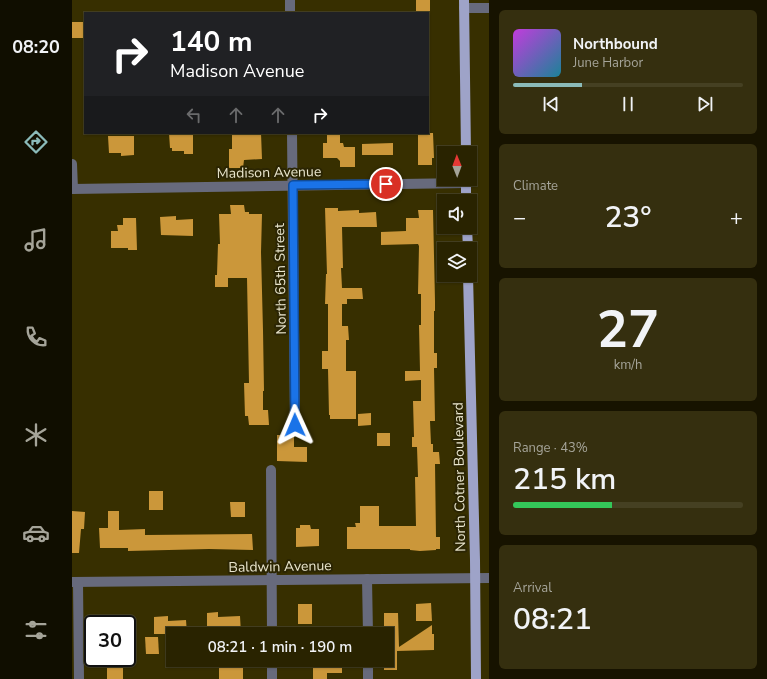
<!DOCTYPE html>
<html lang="en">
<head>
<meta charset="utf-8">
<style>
  :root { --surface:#292300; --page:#352f0f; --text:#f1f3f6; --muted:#a5a499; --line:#454022; --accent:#8bbbb9 }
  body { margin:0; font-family:"Nunito Sans",sans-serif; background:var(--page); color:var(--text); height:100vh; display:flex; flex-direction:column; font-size:15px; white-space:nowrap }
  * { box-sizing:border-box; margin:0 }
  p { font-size:13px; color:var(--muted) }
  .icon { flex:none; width:22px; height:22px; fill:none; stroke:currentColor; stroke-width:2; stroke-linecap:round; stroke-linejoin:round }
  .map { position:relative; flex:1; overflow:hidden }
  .side { display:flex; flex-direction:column; gap:10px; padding:10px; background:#171300; width:278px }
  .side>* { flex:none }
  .hud { position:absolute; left:12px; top:12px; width:345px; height:122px; border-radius:0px; box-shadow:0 1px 3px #0004,0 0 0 1px var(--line); background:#202124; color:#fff; overflow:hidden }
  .needle { width:26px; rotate:359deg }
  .controls { position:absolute; left:365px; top:146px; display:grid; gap:8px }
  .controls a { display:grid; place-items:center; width:40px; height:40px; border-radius:0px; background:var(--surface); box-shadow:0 1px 3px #0004,0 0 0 1px var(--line); font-size:20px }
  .speed { position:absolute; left:12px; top:615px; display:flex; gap:8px; font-size:20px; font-weight:700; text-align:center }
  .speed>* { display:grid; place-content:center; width:52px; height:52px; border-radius:50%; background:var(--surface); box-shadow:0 1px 3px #0004,0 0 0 1px var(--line); line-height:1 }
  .speed .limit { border:2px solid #111; border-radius:6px; background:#fff; color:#111 }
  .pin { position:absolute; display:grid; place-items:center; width:34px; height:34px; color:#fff; margin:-17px; border:2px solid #fff; border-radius:50%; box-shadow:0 1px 4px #0007 }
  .me { position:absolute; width:44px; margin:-22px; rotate:359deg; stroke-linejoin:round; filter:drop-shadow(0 0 3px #0008) }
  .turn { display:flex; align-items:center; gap:14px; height:84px; padding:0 20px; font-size:18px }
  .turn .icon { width:52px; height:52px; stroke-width:2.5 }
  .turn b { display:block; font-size:28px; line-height:34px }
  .lanes { display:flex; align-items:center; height:38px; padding:0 20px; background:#0003; justify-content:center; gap:20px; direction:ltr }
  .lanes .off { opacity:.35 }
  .big { font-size:30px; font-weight:600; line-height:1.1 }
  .side .tile { flex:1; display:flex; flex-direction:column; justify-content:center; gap:6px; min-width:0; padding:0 14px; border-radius:6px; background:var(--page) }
  .side .dial { align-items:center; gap:0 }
  .dial b { font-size:52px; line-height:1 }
  .song { display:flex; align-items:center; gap:12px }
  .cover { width:48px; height:48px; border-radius:6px; background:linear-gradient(135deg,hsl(290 70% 55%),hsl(190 70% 35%)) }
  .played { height:4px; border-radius:2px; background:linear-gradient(90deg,var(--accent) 30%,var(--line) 30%) }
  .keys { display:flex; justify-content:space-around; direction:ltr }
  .heat { display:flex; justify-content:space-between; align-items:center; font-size:22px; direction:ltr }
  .charge { height:6px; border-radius:3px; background:linear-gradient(90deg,#34c759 43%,var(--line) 0) }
  .trip { position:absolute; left:94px; top:627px; width:228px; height:40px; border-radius:0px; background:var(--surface); box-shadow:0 1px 3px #0004,0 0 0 1px var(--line); font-weight:600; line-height:40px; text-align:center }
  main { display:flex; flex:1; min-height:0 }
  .tabs { display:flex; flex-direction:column; width:72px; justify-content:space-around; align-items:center; background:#100e00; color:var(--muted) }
  .tabs .icon { width:28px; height:28px }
  .tabs .selected { color:var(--accent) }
  .tabs b { font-size:18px; color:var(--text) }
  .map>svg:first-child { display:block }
  .building { fill:#cb973a }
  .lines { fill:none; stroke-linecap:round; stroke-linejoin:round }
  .minor { stroke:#676a7c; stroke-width:10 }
  .major { stroke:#9ea3c8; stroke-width:10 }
  .route-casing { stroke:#114b97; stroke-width:10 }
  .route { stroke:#1a73e8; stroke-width:7 }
  .labels { text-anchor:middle; stroke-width:4; stroke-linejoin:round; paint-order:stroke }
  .street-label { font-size:14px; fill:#e9e5cd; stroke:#2b2503 }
</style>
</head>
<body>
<main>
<nav class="tabs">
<b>08:20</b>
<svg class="icon selected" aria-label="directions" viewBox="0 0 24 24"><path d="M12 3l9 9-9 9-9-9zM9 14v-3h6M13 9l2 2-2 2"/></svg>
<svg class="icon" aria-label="music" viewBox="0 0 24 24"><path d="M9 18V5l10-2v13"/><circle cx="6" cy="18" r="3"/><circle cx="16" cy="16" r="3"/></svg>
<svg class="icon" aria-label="phone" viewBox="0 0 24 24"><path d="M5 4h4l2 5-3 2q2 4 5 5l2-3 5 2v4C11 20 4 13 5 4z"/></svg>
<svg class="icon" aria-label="climate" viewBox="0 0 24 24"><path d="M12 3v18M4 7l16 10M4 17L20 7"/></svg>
<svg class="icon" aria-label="car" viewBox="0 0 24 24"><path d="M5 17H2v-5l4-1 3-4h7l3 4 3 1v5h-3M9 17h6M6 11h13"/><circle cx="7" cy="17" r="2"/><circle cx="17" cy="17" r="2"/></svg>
<svg class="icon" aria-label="filters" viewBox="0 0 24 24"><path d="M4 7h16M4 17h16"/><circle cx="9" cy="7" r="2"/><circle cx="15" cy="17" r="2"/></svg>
</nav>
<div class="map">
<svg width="417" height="679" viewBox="0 0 417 679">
  <rect width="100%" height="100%" fill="#372f00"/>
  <g class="building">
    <rect x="344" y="0" width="14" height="13"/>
    <rect x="0" y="22" width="13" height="16"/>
    <polygon points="97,133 121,133 121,154 112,154 112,151 100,151 100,148 98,148"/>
    <polygon points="174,133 189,133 190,159 172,160 171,168 157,168 157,149 160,149 160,135 174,135"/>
    <polygon points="255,133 268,133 268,143 271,143 272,147 283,147 283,167 268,167 268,161 265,158 251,158 251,143 255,143"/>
    <polygon points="346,133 361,133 362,158 360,158 360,165 346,165"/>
    <polygon points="36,136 62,136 62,155 49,156 49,153 37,153"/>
    <polygon points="321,143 321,155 290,155 290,144"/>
    <polygon points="158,205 172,205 173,212 177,212 177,214 190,214 189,252 191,330 192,391 191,391 191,410 196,410 197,425 177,425 176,416 173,416 172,383 177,383 175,278 156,278 156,287 143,287 143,275 145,275 146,244 148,244 147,214 159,214"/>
    <polygon points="253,208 266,208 266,211 287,210 287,213 304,212 305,227 270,227 271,268 269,268 270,288 290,288 291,299 275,299 275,304 270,304 270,326 276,326 277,340 274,340 274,371 284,371 284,419 258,419 258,415 257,415 256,369 250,369 250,351 256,351 256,304 253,304 254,274 255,274"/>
    <polygon points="346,210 361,210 363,301 363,311 362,311 362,353 365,353 365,368 362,368 363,421 358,421 359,444 361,444 361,452 367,452 368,464 363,464 364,537 368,537 368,549 364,549 364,550 348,551 338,550 338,549 275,549 275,527 284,527 283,523 288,523 288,506 307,506 307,526 344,526 343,477 346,477 345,447 340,447 340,437 342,437 341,401 349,401 349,380 333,381 333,371 348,371 347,325 349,325 349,294 346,294 347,246 346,244 309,245 309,232 334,231 334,218 347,218"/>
    <polygon points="104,216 104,220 121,219 121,236 89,235 88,217"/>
    <polygon points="51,218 64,218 65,250 56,250 56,248 39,248 39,231 46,231 45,225 51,225"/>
    <polygon points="299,413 299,425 286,426 286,414"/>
    <rect x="305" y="433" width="13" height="13"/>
    <polygon points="205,435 222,435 222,447 235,447 235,462 205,461"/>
    <rect x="77" y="491" width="14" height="19"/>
    <polygon points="158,502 173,502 173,517 159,517"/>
    <polygon points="0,511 13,512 12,529 9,529 7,553 0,553"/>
    <polygon points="36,511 47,511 47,530 73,529 73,535 180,534 181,550 137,549 56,551 56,548 28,548 27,528 36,528"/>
    <polygon points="228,525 238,525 239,529 247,529 247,546 224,547 224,528 228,528"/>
    <polygon points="359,603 360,621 344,621 344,604"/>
    <rect x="226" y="604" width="14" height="20"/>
    <polygon points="146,612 146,617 168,616 169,634 140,634 140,626 135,626 135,613"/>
    <polygon points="312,613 326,613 327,647 360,625 360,634 362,634 362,650 325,651 325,670 312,670 312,660 315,660 315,634 312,634"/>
    <polygon points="96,616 96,621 114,620 115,634 82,634 82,617"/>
    <polygon points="73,637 86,637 87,654 74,654"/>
    <rect x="35" y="658" width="16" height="21"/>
    <polygon points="152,660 167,660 167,664 171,664 171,679 147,679 147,667 152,667"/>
    <polygon points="241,661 270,661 270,673 255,673 255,679 241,679"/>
  </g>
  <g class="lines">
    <g class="minor">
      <polyline points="218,0 218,13"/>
      <polyline points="392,8 417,8"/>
      <polyline points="220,133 223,425"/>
      <polyline points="0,164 1,189"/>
      <polyline points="0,189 394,183"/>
      <polyline points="199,470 200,634"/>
      <polyline points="295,579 296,634"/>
      <polyline points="0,582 417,578"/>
      <polyline points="6,582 7,679"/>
      <polyline points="200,660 200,679"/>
      <polyline points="296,660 296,679"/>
    </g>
    <g class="major">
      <polyline points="392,0 394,153"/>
      <polyline points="394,179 394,201"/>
      <polyline points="395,227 396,249"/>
      <polyline points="396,275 403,560 404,679"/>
    </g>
  </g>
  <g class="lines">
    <g class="route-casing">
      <polyline id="route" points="223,425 221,185 314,184"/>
    </g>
    <use href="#route" class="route"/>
  </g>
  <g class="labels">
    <g class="street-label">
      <text transform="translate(197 172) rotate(-1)" y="5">Madison Avenue</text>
      <text transform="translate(208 279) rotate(-91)" y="5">North 65th Street</text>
      <text transform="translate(387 477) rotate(-91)" y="5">North Cotner Boulevard</text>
      <text transform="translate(208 566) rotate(-1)" y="5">Baldwin Avenue</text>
    </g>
  </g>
</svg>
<div class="controls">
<a><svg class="needle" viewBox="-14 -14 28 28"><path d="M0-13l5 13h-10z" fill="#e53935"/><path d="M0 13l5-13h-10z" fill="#a5a499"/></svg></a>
<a><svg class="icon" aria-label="sound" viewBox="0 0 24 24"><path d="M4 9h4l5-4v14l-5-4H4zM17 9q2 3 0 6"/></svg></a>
<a><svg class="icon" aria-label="layers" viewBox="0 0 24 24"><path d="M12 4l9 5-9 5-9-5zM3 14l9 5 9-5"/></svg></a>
</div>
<div class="speed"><div class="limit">30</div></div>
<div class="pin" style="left:314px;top:184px;background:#d93025"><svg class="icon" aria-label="arrive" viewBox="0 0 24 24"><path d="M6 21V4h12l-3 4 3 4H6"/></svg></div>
<svg class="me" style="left:223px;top:425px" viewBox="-20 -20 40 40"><path d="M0-17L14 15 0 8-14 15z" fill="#1a73e8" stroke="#fff" stroke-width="4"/></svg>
<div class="trip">08:21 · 1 min · 190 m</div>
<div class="hud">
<div class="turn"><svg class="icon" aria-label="right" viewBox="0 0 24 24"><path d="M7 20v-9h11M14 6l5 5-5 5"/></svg><div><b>140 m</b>Madison Avenue</div></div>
<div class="lanes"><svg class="icon off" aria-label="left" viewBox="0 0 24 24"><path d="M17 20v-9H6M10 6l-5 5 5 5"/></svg><svg class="icon off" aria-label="ahead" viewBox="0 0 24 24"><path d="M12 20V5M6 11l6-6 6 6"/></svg><svg class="icon off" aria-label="ahead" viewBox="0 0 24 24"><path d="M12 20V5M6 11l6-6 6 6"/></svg><svg class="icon" aria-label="right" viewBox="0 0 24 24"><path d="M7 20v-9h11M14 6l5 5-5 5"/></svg></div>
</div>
</div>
<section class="side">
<div class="tile">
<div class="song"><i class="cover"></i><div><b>Northbound</b><p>June Harbor</p></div></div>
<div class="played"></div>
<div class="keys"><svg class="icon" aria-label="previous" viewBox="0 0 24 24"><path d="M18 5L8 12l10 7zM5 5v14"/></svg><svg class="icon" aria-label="pause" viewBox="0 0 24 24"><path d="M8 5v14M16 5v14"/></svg><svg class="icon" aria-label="next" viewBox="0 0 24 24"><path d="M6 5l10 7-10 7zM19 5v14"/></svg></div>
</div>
<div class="tile"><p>Climate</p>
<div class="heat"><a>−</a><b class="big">23°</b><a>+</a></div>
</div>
<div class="tile dial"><b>27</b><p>km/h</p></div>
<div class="tile"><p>Range · 43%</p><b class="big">215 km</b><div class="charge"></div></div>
<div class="tile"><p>Arrival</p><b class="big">08:21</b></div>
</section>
</main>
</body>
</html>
